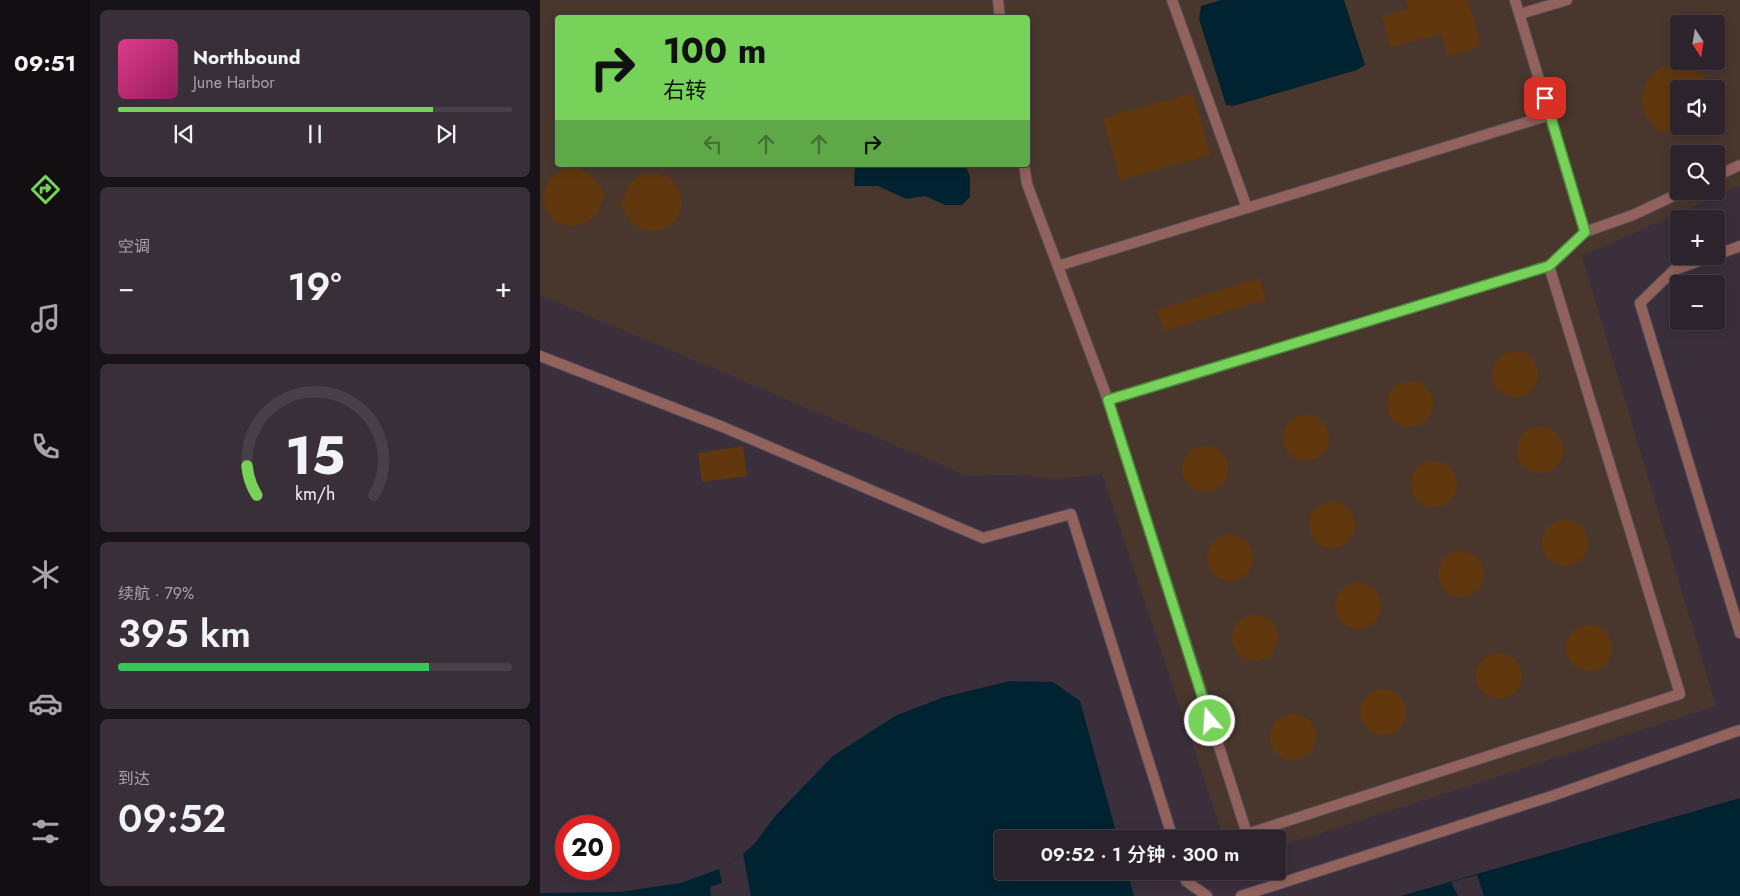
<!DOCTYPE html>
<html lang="zh">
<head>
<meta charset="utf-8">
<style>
  :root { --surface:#2c232c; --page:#382f38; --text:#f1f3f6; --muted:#a6a4a9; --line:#484048; --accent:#77d259 }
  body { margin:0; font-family:Jost,"Noto Sans SC",sans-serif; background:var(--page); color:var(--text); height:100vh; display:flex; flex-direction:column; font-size:19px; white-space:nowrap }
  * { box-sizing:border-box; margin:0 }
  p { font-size:16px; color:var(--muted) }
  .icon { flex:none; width:28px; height:28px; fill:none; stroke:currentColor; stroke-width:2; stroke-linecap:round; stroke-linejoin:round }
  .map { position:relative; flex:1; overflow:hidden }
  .panel { display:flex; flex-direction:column; gap:10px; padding:10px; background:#181318; width:450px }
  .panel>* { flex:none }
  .guide { position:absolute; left:15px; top:15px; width:475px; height:152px; border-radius:5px; box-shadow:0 2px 12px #0003,0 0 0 1px var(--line); background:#77d259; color:#111; overflow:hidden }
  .needle { width:32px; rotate:168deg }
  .buttons { position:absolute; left:1130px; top:15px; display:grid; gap:10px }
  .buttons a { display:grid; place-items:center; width:55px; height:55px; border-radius:5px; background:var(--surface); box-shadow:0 2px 12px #0003,0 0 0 1px var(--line); font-size:25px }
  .speed { position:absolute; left:15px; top:815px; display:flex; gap:10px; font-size:25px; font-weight:700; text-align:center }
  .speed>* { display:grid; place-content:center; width:65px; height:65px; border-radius:50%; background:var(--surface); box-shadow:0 2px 12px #0003,0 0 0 1px var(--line); line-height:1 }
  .speed .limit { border:8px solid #d22; background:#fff; color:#111 }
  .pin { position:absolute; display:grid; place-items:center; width:42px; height:42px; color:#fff; margin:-21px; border-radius:10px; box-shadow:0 2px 8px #0006 }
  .me { position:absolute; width:55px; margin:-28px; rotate:342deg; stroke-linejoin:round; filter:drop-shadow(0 0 4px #0008) }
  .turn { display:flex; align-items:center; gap:18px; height:105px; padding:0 25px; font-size:22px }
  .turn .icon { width:65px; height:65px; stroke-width:2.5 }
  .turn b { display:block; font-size:35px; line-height:42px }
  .lanes { display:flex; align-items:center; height:48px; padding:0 25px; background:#0003; justify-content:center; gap:25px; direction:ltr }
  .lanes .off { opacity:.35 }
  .big { font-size:38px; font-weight:600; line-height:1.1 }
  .panel .tile { flex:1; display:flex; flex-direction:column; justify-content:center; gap:8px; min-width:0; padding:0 18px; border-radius:8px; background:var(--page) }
  .panel .dial { align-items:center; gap:0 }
  .dial svg { height:130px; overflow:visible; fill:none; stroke:var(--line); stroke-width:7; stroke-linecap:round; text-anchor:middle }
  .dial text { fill:var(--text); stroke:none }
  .song { display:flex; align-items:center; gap:15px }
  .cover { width:60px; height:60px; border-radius:8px; background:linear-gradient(135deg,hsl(330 70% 55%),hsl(330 70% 35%)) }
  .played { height:5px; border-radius:2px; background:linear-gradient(90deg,var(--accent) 80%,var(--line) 80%) }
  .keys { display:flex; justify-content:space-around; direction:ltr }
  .heat { display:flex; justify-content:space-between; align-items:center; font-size:28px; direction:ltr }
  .charge { height:8px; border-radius:4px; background:linear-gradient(90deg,#34c759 79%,var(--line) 0) }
  .trip { position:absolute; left:454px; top:830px; width:292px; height:50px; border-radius:5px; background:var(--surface); box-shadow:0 2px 12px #0003,0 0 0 1px var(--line); font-weight:600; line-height:50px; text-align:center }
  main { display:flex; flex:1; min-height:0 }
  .tab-bar { display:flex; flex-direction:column; width:90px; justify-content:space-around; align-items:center; background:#120e12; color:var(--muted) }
  .tab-bar .icon { width:35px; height:35px }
  .tab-bar .selected { color:var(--accent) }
  .tab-bar b { font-size:22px; color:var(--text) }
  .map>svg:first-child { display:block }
  .industrial { fill:#49372e; fill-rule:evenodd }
  .water { fill:#002331 }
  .pier { fill:#3b2f3b }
  .building { fill:#61380d }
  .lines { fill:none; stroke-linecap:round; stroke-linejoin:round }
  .lane-casing { stroke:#594d58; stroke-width:12 }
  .lane { stroke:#92625d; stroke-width:10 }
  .route-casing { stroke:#4d883a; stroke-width:12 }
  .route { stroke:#77d259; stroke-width:9 }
</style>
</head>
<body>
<main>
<nav class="tab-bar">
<b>09:51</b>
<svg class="icon selected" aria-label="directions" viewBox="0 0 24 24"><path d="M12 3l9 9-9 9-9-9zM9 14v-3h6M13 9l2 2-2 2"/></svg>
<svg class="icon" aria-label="music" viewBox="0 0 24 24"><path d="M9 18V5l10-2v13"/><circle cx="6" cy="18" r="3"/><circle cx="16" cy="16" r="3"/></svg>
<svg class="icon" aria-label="phone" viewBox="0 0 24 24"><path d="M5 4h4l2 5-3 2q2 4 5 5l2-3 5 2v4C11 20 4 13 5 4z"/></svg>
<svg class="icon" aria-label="climate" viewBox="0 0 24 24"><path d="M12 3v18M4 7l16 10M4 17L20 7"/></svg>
<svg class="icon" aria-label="car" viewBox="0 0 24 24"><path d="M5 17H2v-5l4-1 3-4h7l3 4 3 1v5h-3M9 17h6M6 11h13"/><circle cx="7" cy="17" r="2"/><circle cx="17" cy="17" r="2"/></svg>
<svg class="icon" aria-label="filters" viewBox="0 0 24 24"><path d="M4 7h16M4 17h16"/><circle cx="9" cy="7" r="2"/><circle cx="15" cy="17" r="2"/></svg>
</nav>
<section class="panel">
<div class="tile">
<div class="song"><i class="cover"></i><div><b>Northbound</b><p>June Harbor</p></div></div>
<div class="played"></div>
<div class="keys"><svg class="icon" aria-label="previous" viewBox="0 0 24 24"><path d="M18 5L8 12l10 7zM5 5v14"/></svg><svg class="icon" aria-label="pause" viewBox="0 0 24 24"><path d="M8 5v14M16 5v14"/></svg><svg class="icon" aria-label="next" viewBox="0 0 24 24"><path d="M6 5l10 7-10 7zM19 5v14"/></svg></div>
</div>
<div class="tile"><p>空调</p>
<div class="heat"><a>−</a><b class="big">19°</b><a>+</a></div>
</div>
<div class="tile dial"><svg viewBox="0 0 100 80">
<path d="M14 69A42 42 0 1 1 86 69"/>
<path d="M14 69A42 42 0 0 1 8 51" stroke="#77d259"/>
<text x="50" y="56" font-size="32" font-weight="700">15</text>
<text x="50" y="72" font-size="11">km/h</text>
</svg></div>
<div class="tile"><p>续航 · 79%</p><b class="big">395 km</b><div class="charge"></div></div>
<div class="tile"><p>到达</p><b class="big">09:52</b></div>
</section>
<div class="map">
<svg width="1200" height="896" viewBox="0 0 1200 896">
  <rect width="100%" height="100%" fill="#3b2f3b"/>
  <path class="industrial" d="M0 0H1200V186L1042 256 1176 706 738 847V839H684L562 474 516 479 483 475 428 476 0 295ZM18 18H488V165H18ZM1139 24H1176V61H1139ZM1139 89H1176V126H1139ZM1139 154H1176V191H1139Z"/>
  <g class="water">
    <polygon points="681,0 804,0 825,65 817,70 693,106 686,105 659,19 661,6"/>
    <polygon points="315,165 425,165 430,176 430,197 422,205 405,205 385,196 366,199 338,186 314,186"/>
    <polygon points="470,681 513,682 540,701 578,839 462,839 462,871 587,871 594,896 0,896 0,893 80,892 141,883 179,869 203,854 215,843 236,815 293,756 355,716 404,697"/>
    <polygon points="1200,798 1200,896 861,896"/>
  </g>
  <g class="pier">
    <polygon points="203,854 211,896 171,896 170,887 182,883 179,869"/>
    <polygon points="937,875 944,896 918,896 911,882"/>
  </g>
  <g class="building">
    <polygon points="866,0 928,0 941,47 907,56 902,34 850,47 842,16 869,9"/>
    <polygon points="1137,64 1155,68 1176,89 1139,89 1139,136 1120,131 1106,118 1101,100 1106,82 1119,68"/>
    <polygon points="653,93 670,155 580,180 563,118"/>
    <polygon points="36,168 50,174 65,193 56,215 44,224 29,226 14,221 5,209 3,194 9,180 21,170"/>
    <polygon points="116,173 130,178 139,191 142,206 136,220 124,229 108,231 94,225 80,206 89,184 101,175"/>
    <polygon points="719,278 726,300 624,331 617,310"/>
    <circle cx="975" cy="374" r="23"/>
    <circle cx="870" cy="404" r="23"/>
    <circle cx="766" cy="438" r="23"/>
    <circle cx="1000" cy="450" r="23"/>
    <circle cx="665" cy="469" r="23"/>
    <polygon points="203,446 207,476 162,482 158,453"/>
    <circle cx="894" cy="484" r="23"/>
    <circle cx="792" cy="525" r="23"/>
    <circle cx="1025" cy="543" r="23"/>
    <circle cx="690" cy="558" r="23"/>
    <circle cx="921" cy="574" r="23"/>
    <circle cx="818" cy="606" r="23"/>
    <circle cx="715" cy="638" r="23"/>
    <circle cx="1049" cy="648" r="23"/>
    <circle cx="959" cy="676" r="23"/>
    <circle cx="843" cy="712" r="23"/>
    <circle cx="753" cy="737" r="23"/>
  </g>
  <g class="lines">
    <g class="lane-casing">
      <g id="lane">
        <polyline points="458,0 460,18"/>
        <polyline points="632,0 707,208"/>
        <polyline points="975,0 1045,232"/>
        <polyline points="980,14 1027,0"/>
        <polyline points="484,165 487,184 568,400 1009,266 1045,232 1093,215 1144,191"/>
        <polyline points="1176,176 1200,165"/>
        <polyline points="1176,255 1200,246"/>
        <polyline points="1172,256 1134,270 1100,303 1200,633"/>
        <polyline points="518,266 1010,115"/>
        <polyline points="0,356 183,427 443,538 531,514 633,839"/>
        <polyline points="568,400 707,834 1140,694 1009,266"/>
        <polyline points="643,871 646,881 667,896"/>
        <polyline points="701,896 1012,796 1200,730"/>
      </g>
    </g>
    <use href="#lane" class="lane"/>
  </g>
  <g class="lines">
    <g class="route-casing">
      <polyline id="route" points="670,721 568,400 1009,266 1045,232 1005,98"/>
    </g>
    <use href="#route" class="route"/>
  </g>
</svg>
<div class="buttons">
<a><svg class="needle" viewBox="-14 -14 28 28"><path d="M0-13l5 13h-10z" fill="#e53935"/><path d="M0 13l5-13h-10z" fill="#a6a4a9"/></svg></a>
<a><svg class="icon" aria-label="sound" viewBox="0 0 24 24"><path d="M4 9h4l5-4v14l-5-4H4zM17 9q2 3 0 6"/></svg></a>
<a><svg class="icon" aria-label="search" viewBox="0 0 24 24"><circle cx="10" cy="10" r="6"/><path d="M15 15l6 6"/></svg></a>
<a>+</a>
<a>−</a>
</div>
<div class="speed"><div class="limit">20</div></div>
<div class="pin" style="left:1005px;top:98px;background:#d93025"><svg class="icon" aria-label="arrive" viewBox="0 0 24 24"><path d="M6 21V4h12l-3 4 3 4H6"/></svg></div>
<svg class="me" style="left:670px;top:721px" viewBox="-20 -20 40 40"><circle r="17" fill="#77d259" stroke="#fff" stroke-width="3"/><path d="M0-11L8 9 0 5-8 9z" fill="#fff"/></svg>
<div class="trip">09:52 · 1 分钟 · 300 m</div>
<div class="guide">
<div class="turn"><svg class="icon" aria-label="right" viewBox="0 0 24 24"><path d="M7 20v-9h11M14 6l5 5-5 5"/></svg><div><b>100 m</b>右转</div></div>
<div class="lanes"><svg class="icon off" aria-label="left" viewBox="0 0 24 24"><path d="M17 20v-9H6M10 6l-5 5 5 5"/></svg><svg class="icon off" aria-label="ahead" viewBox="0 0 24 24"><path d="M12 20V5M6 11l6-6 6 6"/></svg><svg class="icon off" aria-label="ahead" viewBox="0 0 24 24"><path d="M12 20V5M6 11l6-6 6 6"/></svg><svg class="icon" aria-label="right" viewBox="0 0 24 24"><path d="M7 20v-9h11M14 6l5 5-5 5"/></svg></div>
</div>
</div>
</main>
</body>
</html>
